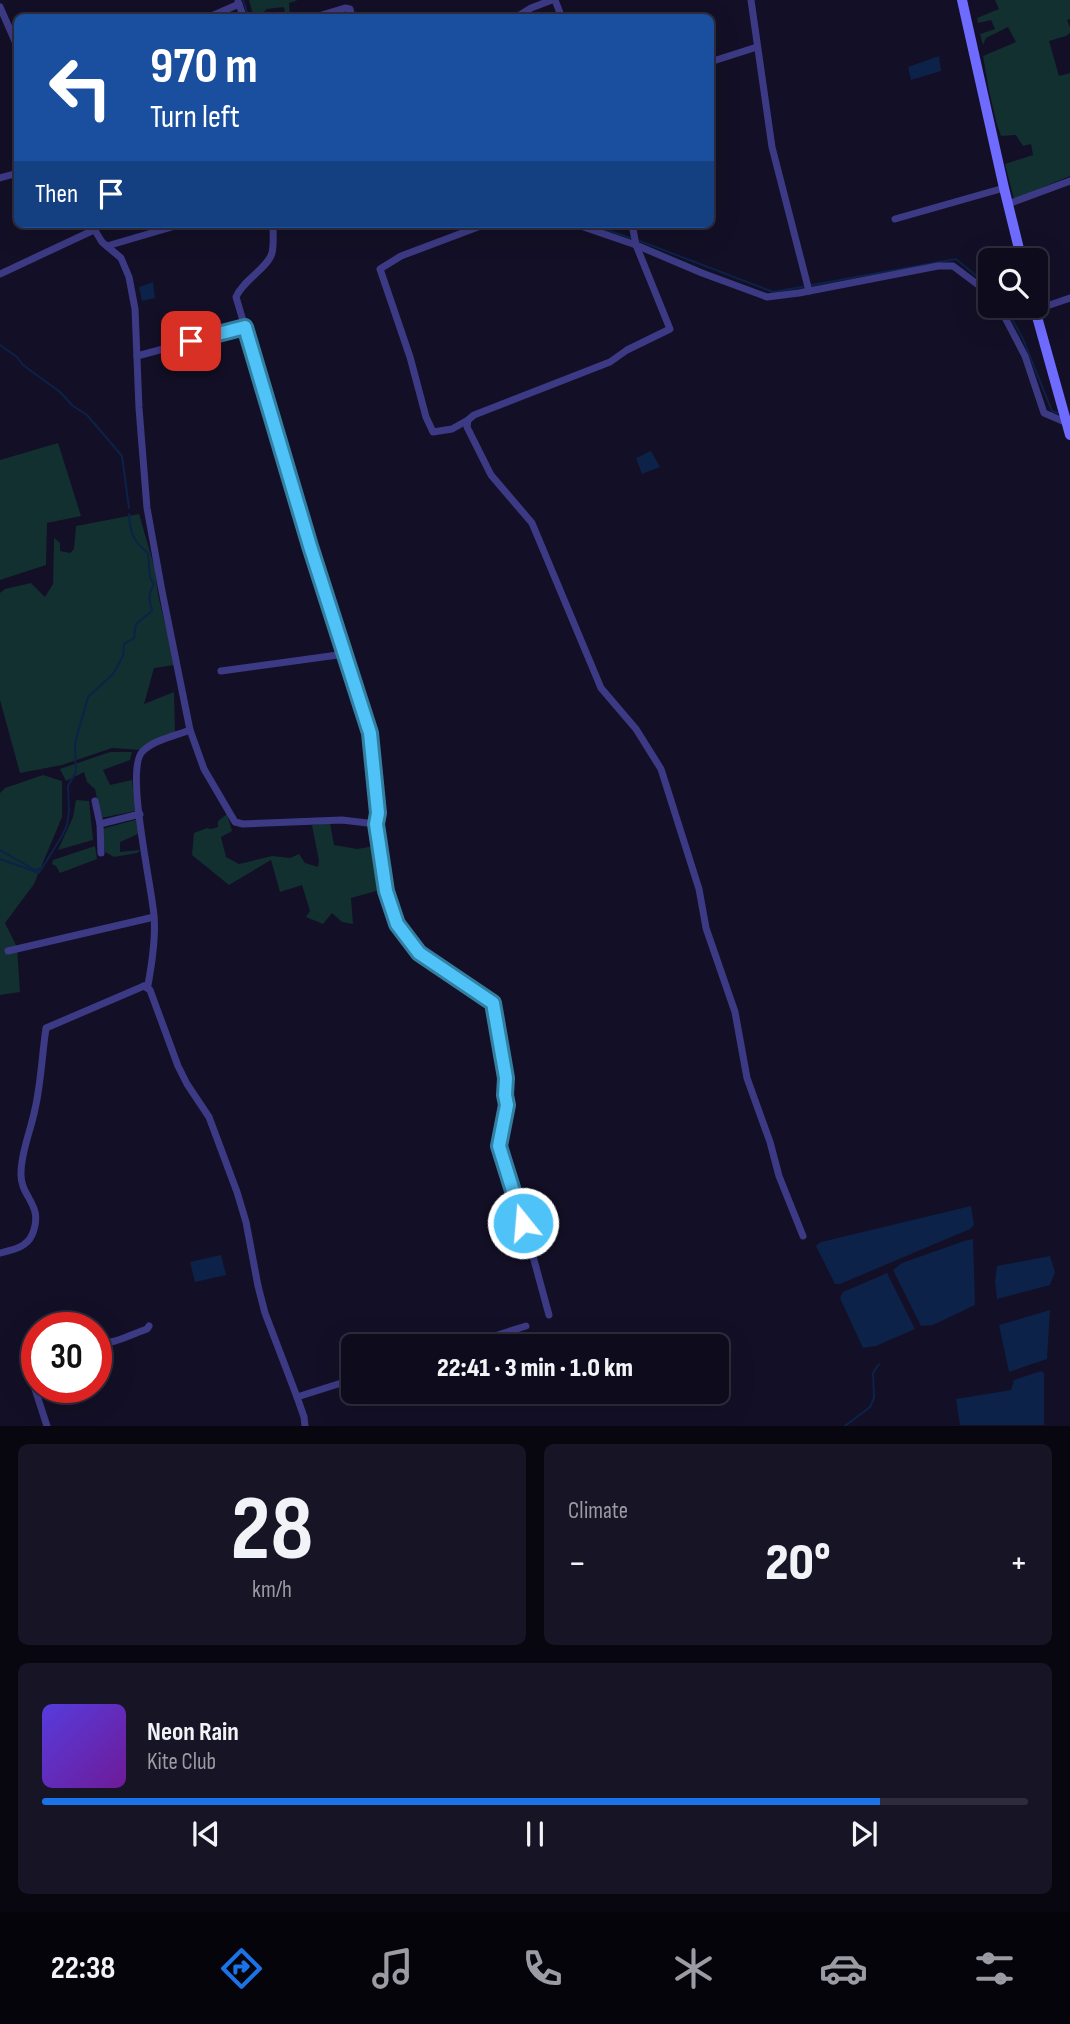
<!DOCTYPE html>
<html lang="en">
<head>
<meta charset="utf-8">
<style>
  :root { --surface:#0e0b1c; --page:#171425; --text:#f1f3f6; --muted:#9b9ba3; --line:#2e2b3b; --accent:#1a73e8 }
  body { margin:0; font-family:"Sofia Sans Condensed",sans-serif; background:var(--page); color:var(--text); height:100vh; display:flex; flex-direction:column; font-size:26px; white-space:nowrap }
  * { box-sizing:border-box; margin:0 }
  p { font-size:23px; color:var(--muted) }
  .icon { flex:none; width:38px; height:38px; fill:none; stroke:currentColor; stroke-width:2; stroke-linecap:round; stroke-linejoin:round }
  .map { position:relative; height:1426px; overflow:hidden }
  .sheet { display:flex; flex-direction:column; gap:18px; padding:18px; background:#08060f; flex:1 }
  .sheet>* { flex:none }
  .guide { position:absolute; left:14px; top:14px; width:700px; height:214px; border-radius:10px; box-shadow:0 7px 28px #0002,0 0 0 2px var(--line); background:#1a4fa0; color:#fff; overflow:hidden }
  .fabs { position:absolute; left:978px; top:248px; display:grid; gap:14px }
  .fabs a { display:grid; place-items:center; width:70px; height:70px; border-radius:10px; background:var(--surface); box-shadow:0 7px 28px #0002,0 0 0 2px var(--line); font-size:35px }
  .speed { position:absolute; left:21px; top:1312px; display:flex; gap:14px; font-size:35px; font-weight:700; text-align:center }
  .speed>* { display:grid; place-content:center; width:91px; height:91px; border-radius:50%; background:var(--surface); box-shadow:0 7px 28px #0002,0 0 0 2px var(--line); line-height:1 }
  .speed .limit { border:10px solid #d22; background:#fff; color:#111 }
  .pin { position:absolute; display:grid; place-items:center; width:60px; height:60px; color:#fff; margin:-30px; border-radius:14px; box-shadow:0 4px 10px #0006 }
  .me { position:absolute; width:77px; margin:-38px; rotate:343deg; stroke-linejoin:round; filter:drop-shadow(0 0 5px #0008) }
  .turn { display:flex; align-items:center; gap:24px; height:147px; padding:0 21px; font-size:32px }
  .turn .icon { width:91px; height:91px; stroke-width:2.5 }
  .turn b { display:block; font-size:49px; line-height:60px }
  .then { display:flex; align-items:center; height:66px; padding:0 21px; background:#0003; gap:14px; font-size:26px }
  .big { font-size:52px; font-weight:800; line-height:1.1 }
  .sheet .widget { flex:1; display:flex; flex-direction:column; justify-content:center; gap:10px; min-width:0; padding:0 24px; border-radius:10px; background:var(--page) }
  .sheet .dial { align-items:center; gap:0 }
  .dial b { font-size:91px; line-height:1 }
  .song { display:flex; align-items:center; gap:21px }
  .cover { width:84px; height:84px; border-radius:10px; background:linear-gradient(135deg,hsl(250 70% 55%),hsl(280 70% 35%)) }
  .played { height:7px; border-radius:4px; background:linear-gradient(90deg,var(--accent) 85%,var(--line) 85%) }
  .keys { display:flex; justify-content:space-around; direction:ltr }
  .heat { display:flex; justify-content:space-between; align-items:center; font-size:38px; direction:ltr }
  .sheet .tiles { flex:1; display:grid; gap:18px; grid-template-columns:1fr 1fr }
  .widget:last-child { grid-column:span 2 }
  .trip { position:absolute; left:341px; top:1334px; width:388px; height:70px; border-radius:10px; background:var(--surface); box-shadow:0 7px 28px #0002,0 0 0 2px var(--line); font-weight:800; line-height:70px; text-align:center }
  .tabs { display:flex; height:112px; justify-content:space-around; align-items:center; background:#06040b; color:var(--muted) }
  .tabs .icon { width:49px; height:49px }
  .tabs .active { color:var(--accent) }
  .tabs b { font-size:32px; color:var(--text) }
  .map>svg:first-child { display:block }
  .green { fill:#12302f }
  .water { fill:#0c2248 }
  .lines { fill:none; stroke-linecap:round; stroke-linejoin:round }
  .stream { stroke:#0c2248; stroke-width:2 }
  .street { stroke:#3d3a85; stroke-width:7 }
  .secondary { stroke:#6f6bff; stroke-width:10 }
  .route-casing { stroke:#337fa1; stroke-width:18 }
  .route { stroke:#4fc3f7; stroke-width:12 }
</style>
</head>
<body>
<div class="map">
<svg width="1070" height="1426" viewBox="0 0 1070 1426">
  <rect width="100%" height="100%" fill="#130f26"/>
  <g class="green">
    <polygon points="249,0 298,0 289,3 290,17 281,17 285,10 283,7 267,9 258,17 254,18"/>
    <polygon points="995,0 1070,0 1070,19 1067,20 1070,27 1070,33 1066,36 1049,41 1059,76 1070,73 1070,176 1014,199 1005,164 1033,155 1031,144 1023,146 1016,135 1001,136 997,125 989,91 983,56 1016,42 1008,27 986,38 983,45 980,34 995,29 991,20 978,23 977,18 999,9"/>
    <polygon points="58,443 81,516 47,523 46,565 0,580 0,460"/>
    <polygon points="139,514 155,569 158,595 175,665 154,668 144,704 174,692 175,733 157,738 142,750 112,748 62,765 20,773 0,700 0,593 5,589 31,583 45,597 53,584 54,538 60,543 60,551 70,553 74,549 76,526"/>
    <polygon points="110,752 132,752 130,760 103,770 110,785 132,780 135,811 101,818 95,789 87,782 84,772 66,781 60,769"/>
    <polygon points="43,775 62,781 62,817 34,884 5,923 17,947 20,992 0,995 0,793 5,788"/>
    <polygon points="76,800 89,801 93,840 58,850 73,817"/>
    <polygon points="227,814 232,831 221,837 226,857 239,864 272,856 290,858 299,854 305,863 318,867 319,861 312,825 330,823 334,845 357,849 375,846 380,890 351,898 353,924 342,922 332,913 323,924 306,917 310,911 302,885 280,892 271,860 229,885 192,855 194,833 207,828 211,829 218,827 218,821"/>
    <polygon points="138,819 138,834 120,842 120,852 140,850 137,853 114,857 105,852 102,829"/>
    <polygon points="95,846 97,859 60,873 56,866 52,864 53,860"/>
  </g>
  <g class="water">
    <polygon points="939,56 941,71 911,80 908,67"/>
    <polygon points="153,282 155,298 142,301 139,287"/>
    <polygon points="651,451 660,467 642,474 636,458"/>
    <polygon points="971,1206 974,1225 970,1229 840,1284 835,1284 816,1246 821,1242"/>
    <polygon points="973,1239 975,1305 933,1325 921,1326 893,1270 902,1263 964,1241"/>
    <polygon points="221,1255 226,1275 195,1282 190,1262"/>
    <polygon points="1050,1256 1055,1272 1050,1285 997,1299 995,1281 997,1266"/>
    <polygon points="887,1273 915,1329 876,1346 863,1348 840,1298 843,1292"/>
    <polygon points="1050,1310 1047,1359 1009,1372 999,1325"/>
    <polygon points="1041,1371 1044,1373 1044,1425 960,1425 956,1399 1011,1390 1014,1380"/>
  </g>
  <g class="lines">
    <g class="stream">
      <polyline points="243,0 249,18"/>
      <polyline points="589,224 631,238"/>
      <polyline points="640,241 773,292 807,286"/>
      <polyline points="812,285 956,259 990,287"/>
      <polyline points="1005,306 1023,339 1052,411 1058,413"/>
      <polyline points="0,345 17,357 23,365 60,392 73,406 87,415 122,456 129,508"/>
      <polyline points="0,850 35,870 42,868"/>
      <path d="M0 859 39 873 62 836 67 825 69 811 68 786 76 772 75 743 88 697 113 674 123 656 124 644 134 638 136 624 152 611C149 600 148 594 154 584L150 578 148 553C133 541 130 533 129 514"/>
      <polyline points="845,1426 870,1407 874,1398 873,1373 879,1364"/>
    </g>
    <g class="street">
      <polyline points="555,0 562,18"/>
      <polyline points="751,0 772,147 809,291"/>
      <polyline points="238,2 244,18"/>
      <polyline points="0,7 18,48"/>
      <polyline points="207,18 239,4"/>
      <polyline points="312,18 345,8 350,9 352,18"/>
      <polyline points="515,18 531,8 552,0"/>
      <polyline points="710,62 757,47"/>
      <polyline points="0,178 18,173"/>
      <polyline points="1008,204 1070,181"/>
      <polyline points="895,219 1004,188"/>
      <polyline points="91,224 102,242 121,258 129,277 135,309 139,408 147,508 162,591 190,730 204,769 235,822 243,824 342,820 376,824"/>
      <path d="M273 224C273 233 274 244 272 253 268 268 243 280 236 297L310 546 370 733 378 813 376 824 386 891 397 924 419 953 493 1004 506 1078 505 1095 507 1105 499 1146 531 1249 549 1315"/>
      <polyline points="575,224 636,245 702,273 767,297 799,293 938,266 953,266 985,290 990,296"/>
      <polyline points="632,224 636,245 670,329 627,350 610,362 474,415 468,420 467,427 491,475 532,523 601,688 636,729 661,769 699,889 706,928 735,1012 747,1078 770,1142 779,1176 803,1236"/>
      <polyline points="107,246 182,224"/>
      <polyline points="0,274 94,230"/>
      <polyline points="999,306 1025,356 1044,413 1065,422"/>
      <polyline points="1035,310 1070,298"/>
      <polyline points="137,356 245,327"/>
      <polyline points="468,420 452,429 433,432 426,417 410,357 380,269 401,256 486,224"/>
      <polyline points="221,671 345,654"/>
      <path d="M190 730C175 736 153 740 142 752 125 771 152 887 154 916 156 938 152 963 148 985L144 986 150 990 178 1066 187 1084 209 1117 237 1192 246 1222 258 1286 265 1313 297 1397 304 1417 305 1426"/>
      <polyline points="95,801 100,824"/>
      <polyline points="101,853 100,824 140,814"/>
      <polyline points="8,951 154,917"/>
      <path d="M0 1253C12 1250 26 1248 32 1235 45 1204 20 1198 21 1173 21 1152 31 1130 35 1109 41 1083 42 1055 46 1028L144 986"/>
      <path d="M96 1344C114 1344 130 1335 147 1329L149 1326"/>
      <polyline points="463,1346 526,1326"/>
      <polyline points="37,1372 33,1383 47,1426"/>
      <polyline points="297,1397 354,1379"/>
    </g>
    <g class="secondary">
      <polyline points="962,0 1004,188 1022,261"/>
      <polyline points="1034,306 1070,435"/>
    </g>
  </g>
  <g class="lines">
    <g class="route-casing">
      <polyline id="route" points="191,341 245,327 310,546 370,733 378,813 376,824 386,891 397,924 419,953 493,1003 506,1078 505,1095 507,1105 499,1146 523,1223"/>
    </g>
    <use href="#route" class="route"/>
  </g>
</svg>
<div class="fabs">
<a><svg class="icon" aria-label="search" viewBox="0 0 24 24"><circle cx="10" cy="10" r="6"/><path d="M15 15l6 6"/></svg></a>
</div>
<div class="speed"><div class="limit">30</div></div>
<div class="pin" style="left:191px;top:341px;background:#d93025"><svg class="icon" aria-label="arrive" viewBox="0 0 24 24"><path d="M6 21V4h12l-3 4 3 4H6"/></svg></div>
<svg class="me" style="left:523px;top:1223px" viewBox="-20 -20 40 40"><circle r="17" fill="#4fc3f7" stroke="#fff" stroke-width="3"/><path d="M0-11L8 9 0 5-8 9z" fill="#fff"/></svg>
<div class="trip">22:41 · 3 min · 1.0 km</div>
<div class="guide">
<div class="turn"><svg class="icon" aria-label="left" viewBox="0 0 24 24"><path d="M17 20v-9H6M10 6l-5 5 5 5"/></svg><div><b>970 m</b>Turn left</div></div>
<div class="then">Then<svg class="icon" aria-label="arrive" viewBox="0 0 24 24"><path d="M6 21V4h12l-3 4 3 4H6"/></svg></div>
</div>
</div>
<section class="sheet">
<div class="tiles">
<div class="widget dial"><b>28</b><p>km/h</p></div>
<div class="widget"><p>Climate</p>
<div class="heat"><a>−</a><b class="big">20°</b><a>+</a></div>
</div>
<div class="widget">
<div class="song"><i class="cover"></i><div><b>Neon Rain</b><p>Kite Club</p></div></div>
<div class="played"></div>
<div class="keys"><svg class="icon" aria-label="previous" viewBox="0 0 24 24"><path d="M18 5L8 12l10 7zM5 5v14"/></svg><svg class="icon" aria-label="pause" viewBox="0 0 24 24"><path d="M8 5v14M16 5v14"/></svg><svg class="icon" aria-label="next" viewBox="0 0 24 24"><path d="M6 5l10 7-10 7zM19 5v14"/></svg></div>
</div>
</div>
</section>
<nav class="tabs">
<b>22:38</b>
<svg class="icon active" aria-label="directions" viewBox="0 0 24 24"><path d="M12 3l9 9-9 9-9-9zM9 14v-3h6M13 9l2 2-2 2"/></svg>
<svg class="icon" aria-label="music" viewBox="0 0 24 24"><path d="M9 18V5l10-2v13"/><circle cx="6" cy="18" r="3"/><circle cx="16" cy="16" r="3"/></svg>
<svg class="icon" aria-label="phone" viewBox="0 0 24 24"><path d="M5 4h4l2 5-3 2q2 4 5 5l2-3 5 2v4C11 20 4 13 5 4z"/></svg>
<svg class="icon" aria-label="climate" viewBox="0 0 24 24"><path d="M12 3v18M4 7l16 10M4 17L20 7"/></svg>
<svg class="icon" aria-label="car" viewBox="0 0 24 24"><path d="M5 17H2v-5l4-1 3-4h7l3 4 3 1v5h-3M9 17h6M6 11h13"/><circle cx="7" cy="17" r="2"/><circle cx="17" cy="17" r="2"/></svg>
<svg class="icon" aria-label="filters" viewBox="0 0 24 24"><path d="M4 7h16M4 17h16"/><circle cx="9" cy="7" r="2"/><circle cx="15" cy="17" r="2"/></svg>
</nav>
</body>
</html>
